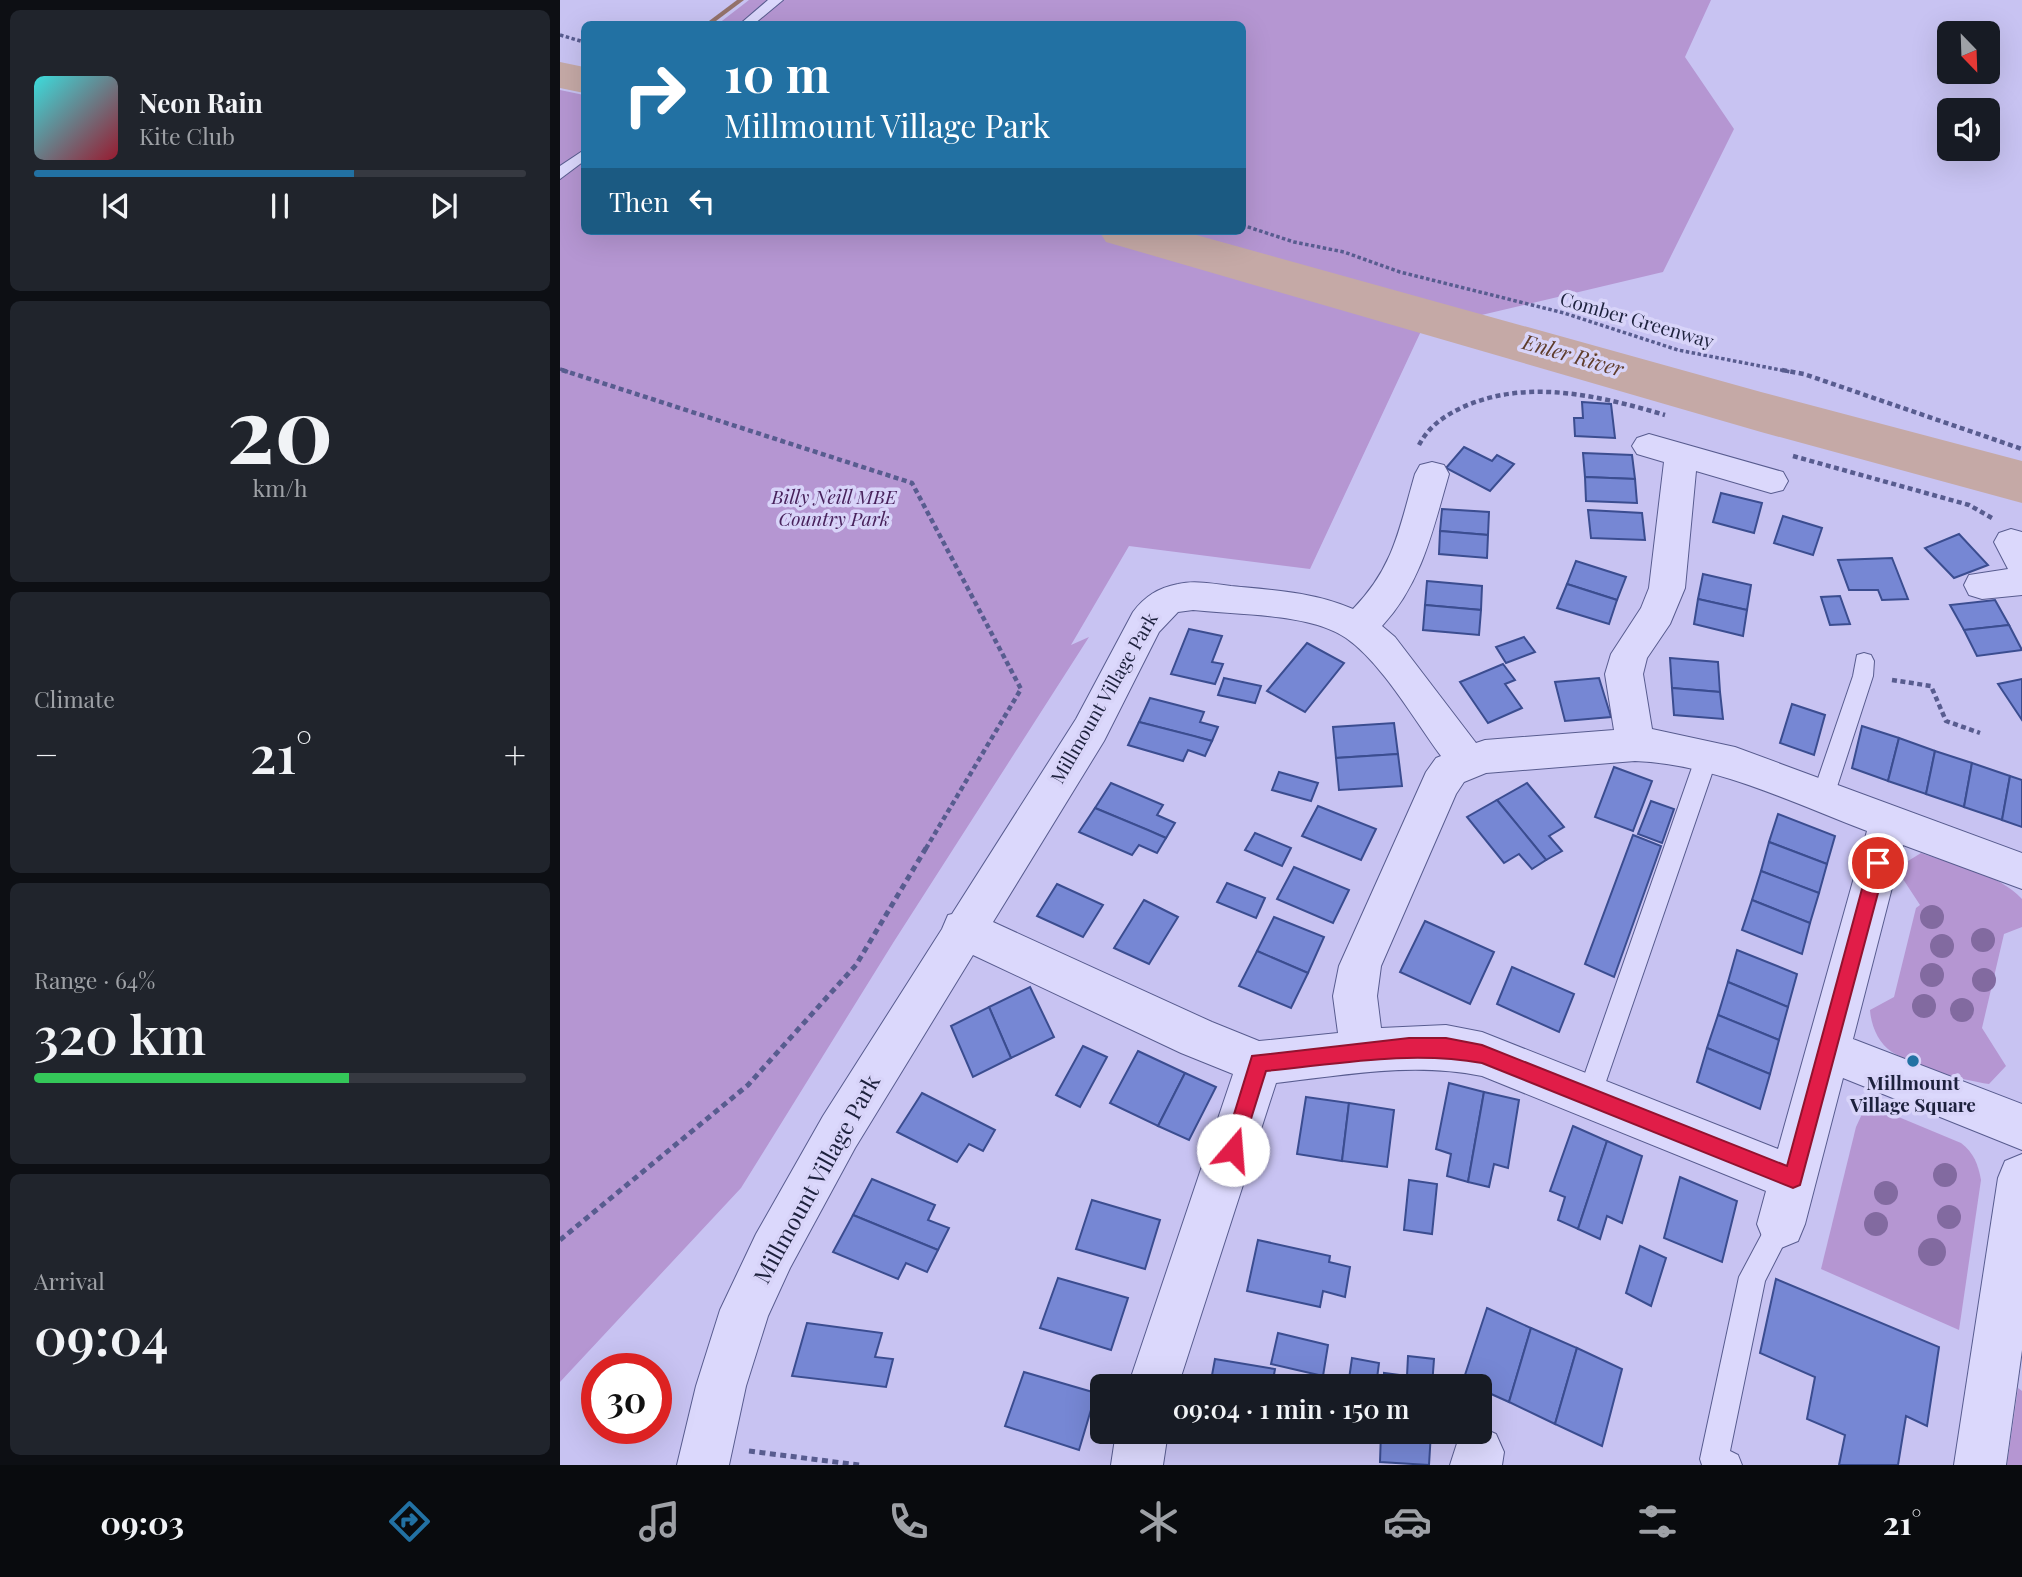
<!DOCTYPE html>
<html lang="en">
<head>
<meta charset="utf-8">
<style>
  :root { --surface:#171b24; --page:#20242c; --text:#f1f3f6; --muted:#9ea1a6; --line:#363941; --accent:#2271a3 }
  body { margin:0; font-family:"Playfair Display",serif; background:var(--page); color:var(--text); height:100vh; display:flex; flex-direction:column; font-size:26px; white-space:nowrap }
  * { box-sizing:border-box; margin:0 }
  p { font-size:23px; color:var(--muted) }
  .icon { flex:none; width:38px; height:38px; fill:none; stroke:currentColor; stroke-width:2; stroke-linecap:round; stroke-linejoin:round }
  .map { position:relative; flex:1; overflow:hidden }
  .details { display:flex; flex-direction:column; gap:10px; padding:10px; background:#0d0f14; width:560px }
  .details>* { flex:none }
  .guide { position:absolute; left:21px; top:21px; width:665px; height:214px; border-radius:10px; box-shadow:0 7px 28px #0002; background:#2271a3; color:#fff; overflow:hidden }
  .needle { width:46px; rotate:157deg }
  .buttons { position:absolute; left:1377px; top:21px; display:grid; gap:14px }
  .buttons a { display:grid; place-items:center; width:63px; height:63px; border-radius:10px; background:var(--surface); box-shadow:0 7px 28px #0002; font-size:35px }
  .speed { position:absolute; left:21px; top:1353px; display:flex; gap:14px; font-size:35px; font-weight:700; text-align:center }
  .speed>* { display:grid; place-content:center; width:91px; height:91px; border-radius:50%; background:var(--surface); box-shadow:0 7px 28px #0002; line-height:1 }
  .speed .limit { border:10px solid #d22; background:#fff; color:#111 }
  .pin { position:absolute; display:grid; place-items:center; width:60px; height:60px; color:#fff; margin:-30px; border:4px solid #fff; border-radius:50%; box-shadow:0 2px 7px #0007 }
  .me { position:absolute; width:77px; margin:-38px; rotate:18deg; stroke-linejoin:round; filter:drop-shadow(0 0 5px #0008) }
  .turn { display:flex; align-items:center; gap:24px; height:147px; padding:0 28px; font-size:32px }
  .turn .icon { width:91px; height:91px; stroke-width:2.5 }
  .turn b { display:block; font-size:49px; line-height:60px }
  .then { display:flex; align-items:center; height:66px; padding:0 28px; background:#0003; gap:14px; font-size:26px }
  .big { font-size:52px; font-weight:600; line-height:1.1 }
  .details .tile { flex:1; display:flex; flex-direction:column; justify-content:center; gap:10px; min-width:0; padding:0 24px; border-radius:10px; background:var(--page) }
  .details .dial { align-items:center; gap:0 }
  .dial b { font-size:91px; line-height:1 }
  .song { display:flex; align-items:center; gap:21px }
  .cover { width:84px; height:84px; border-radius:10px; background:linear-gradient(135deg,hsl(180 70% 55%),hsl(350 70% 35%)) }
  .played { height:7px; border-radius:4px; background:linear-gradient(90deg,var(--accent) 65%,var(--line) 65%) }
  .keys { display:flex; justify-content:space-around; direction:ltr }
  .heat { display:flex; justify-content:space-between; align-items:center; font-size:38px; direction:ltr }
  .charge { height:10px; border-radius:5px; background:linear-gradient(90deg,#34c759 64%,var(--line) 0) }
  .trip { position:absolute; left:530px; top:1374px; width:402px; height:70px; border-radius:10px; background:var(--surface); box-shadow:0 7px 28px #0002; font-weight:600; line-height:70px; text-align:center }
  .tabs { display:flex; height:112px; justify-content:space-around; align-items:center; background:#090b0e; color:var(--muted) }
  .tabs .icon { width:49px; height:49px }
  .tabs .on { color:var(--accent) }
  .tabs b { font-size:32px; color:var(--text) }
  main { display:flex; flex:1; min-height:0 }
  .map>svg:first-child { display:block }
  .green { fill:#b596d2 }
  .lines { fill:none; stroke-linecap:round; stroke-linejoin:round }
  .stream { fill:#94726b; fill-rule:evenodd }
  .river { fill:#c5a9a6; fill-rule:evenodd }
  .building { fill:#7687d4; stroke:#3b4d90; stroke-width:2 }
  .service-casing { stroke:#585c8f; stroke-width:2 }
  .minor-casing { stroke:#585c8f; stroke-width:2 }
  .path-far2 { stroke:#585c8f; stroke-width:3.5; stroke-dasharray:3.5 2.5; stroke-linecap:butt }
  .path-far1 { stroke:#585c8f; stroke-width:4.5; stroke-dasharray:5 3.5; stroke-linecap:butt }
  .path { stroke:#585c8f; stroke-width:5; stroke-dasharray:6 4.5; stroke-linecap:butt }
  .service { fill:#dbd8fc; fill-rule:evenodd }
  .minor { fill:#dbd8fc; fill-rule:evenodd }
  .tree { fill:#826aa0 }
  .route { fill:#e11d48; stroke:#92132f; stroke-width:2 }
  .poi-dot { fill:#2271a3; stroke:#d8d4f9; stroke-width:2.5 }
  .labels { text-anchor:middle; stroke-width:7; stroke-linejoin:round; paint-order:stroke }
  .street-label { font-size:19px; fill:#1d213d; stroke:#d8d4f9 }
  .park-label { font-size:19px; font-style:italic; fill:#48225c; stroke:#d8d4f9 }
  .poi-label { font-size:19px; font-weight:bold; fill:#1d213d; stroke:#d8d4f9 }
  .water-label { font-size:21px; font-style:italic; fill:#5e3c2b; stroke:#d8d4f9 }
  .near-street-label { font-size:23px; fill:#1d213d; stroke:#d8d4f9 }
</style>
</head>
<body>
<main>
<section class="details">
<div class="tile">
<div class="song"><i class="cover"></i><div><b>Neon Rain</b><p>Kite Club</p></div></div>
<div class="played"></div>
<div class="keys"><svg class="icon" aria-label="previous" viewBox="0 0 24 24"><path d="M18 5L8 12l10 7zM5 5v14"/></svg><svg class="icon" aria-label="pause" viewBox="0 0 24 24"><path d="M8 5v14M16 5v14"/></svg><svg class="icon" aria-label="next" viewBox="0 0 24 24"><path d="M6 5l10 7-10 7zM19 5v14"/></svg></div>
</div>
<div class="tile dial"><b>20</b><p>km/h</p></div>
<div class="tile"><p>Climate</p>
<div class="heat"><a>−</a><b class="big">21°</b><a>+</a></div>
</div>
<div class="tile"><p>Range · 64%</p><b class="big">320 km</b><div class="charge"></div></div>
<div class="tile"><p>Arrival</p><b class="big">09:04</b></div>
</section>
<div class="map">
<svg width="1462" height="1465" viewBox="0 0 1462 1465">
  <rect width="100%" height="100%" fill="#c8c3f2"/>
  <g class="green">
    <polygon points="189,0 1151,0 1125,57 1174,129 1103,272 862,329 750,569 569,546 511,645 529,637 333,943 181,1188 0,1382 0,90 24,95 24,231 682,231 682,24 158,24"/>
    <path d="M1361 853C1394 865 1438 873 1462 899V927L1444 934 1422 1028 1446 1066 1429 1084C1401 1080 1356 1067 1332 1052 1318 1043 1311 1025 1310 1010L1334 997 1356 908 1360 905 1341 876 1340 866Z"/>
    <path d="M1317 1108 1401 1143C1414 1153 1418 1164 1421 1180L1399 1330 1261 1269 1296 1127 1302 1114Z"/>
    <polygon points="1458,1388 1462,1391 1462,1465 1447,1465"/>
  </g>
  <g class="lines">
    <polygon class="stream" points="177,0 184,0 152,24 145,24"/>
    <g class="river">
      <polygon points="0,62 24,67 24,93 0,88"/>
      <polygon points="539,231 622,231 1201,392 1462,461 1462,503 1201,432 546,242"/>
    </g>
  </g>
  <g class="building">
    <polygon points="1022,402 1051,404 1055,438 1015,436 1014,418 1023,418"/>
    <polygon points="904,447 932,461 937,455 954,464 930,491 886,468"/>
    <polygon points="1023,453 1072,455 1075,479 1025,477"/>
    <polygon points="1025,477 1075,479 1077,503 1026,501"/>
    <polygon points="1161,493 1202,503 1194,533 1153,522"/>
    <polygon points="882,509 929,512 928,535 880,531"/>
    <polygon points="1028,510 1082,513 1085,540 1031,538"/>
    <polygon points="1223,516 1262,528 1253,555 1214,543"/>
    <polygon points="880,531 928,535 927,558 879,554"/>
    <polygon points="1399,534 1428,565 1394,578 1365,548"/>
    <polygon points="1332,558 1348,599 1322,600 1318,590 1289,590 1278,560"/>
    <polygon points="1016,561 1066,577 1057,600 1007,584"/>
    <polygon points="1143,574 1191,585 1187,610 1138,599"/>
    <polygon points="867,581 922,586 921,610 865,605"/>
    <polygon points="1007,584 1057,600 1049,624 997,608"/>
    <polygon points="1280,596 1290,624 1270,625 1261,597"/>
    <polygon points="1138,599 1187,610 1183,636 1134,624"/>
    <polygon points="1435,600 1449,625 1404,630 1390,605"/>
    <polygon points="865,605 921,610 919,635 863,630"/>
    <polygon points="1449,625 1462,650 1417,656 1404,630"/>
    <polygon points="629,629 662,636 652,662 663,664 655,684 611,674"/>
    <polygon points="964,637 975,652 946,663 936,647"/>
    <polygon points="747,643 784,663 745,712 707,691"/>
    <polygon points="1110,658 1158,662 1160,692 1112,688"/>
    <polygon points="943,664 955,680 945,684 962,708 928,723 900,682"/>
    <polygon points="664,678 701,686 695,703 658,695"/>
    <polygon points="1039,678 1051,717 1005,721 995,682"/>
    <polygon points="1462,679 1462,720 1438,684"/>
    <polygon points="1112,688 1160,692 1163,719 1114,715"/>
    <polygon points="590,698 644,712 640,722 658,727 652,741 579,722"/>
    <polygon points="1232,704 1265,715 1254,755 1220,743"/>
    <polygon points="579,722 634,736 652,741 645,756 628,750 623,761 568,745"/>
    <polygon points="834,723 838,754 776,758 773,727"/>
    <polygon points="1302,726 1339,738 1328,781 1292,768"/>
    <polygon points="1339,738 1375,751 1366,794 1328,781"/>
    <polygon points="1375,751 1412,763 1404,807 1366,794"/>
    <polygon points="838,754 842,786 779,790 776,758"/>
    <polygon points="1412,763 1450,776 1442,820 1404,807"/>
    <polygon points="1054,767 1092,781 1073,831 1035,817"/>
    <polygon points="719,772 758,783 751,801 712,790"/>
    <polygon points="1450,776 1462,780 1462,827 1442,820"/>
    <polygon points="551,783 603,805 597,815 615,823 606,838 535,808"/>
    <polygon points="967,783 1004,827 989,836 1002,851 986,860 937,800"/>
    <polygon points="937,800 974,845 986,860 972,869 959,854 944,863 907,817"/>
    <polygon points="1091,801 1114,809 1102,843 1078,834"/>
    <polygon points="758,806 816,829 801,860 742,836"/>
    <polygon points="535,808 588,830 606,838 597,853 579,845 572,855 519,832"/>
    <polygon points="1218,814 1275,836 1267,864 1209,842"/>
    <polygon points="695,833 731,848 722,866 685,850"/>
    <polygon points="1073,835 1101,846 1054,977 1025,964"/>
    <polygon points="1209,842 1267,864 1259,893 1201,871"/>
    <polygon points="734,867 789,890 773,923 717,899"/>
    <polygon points="1201,871 1259,893 1250,923 1192,900"/>
    <polygon points="667,883 705,898 696,918 657,902"/>
    <polygon points="497,884 543,905 523,937 477,916"/>
    <polygon points="584,900 618,917 589,964 554,948"/>
    <polygon points="1192,900 1250,923 1242,954 1182,930"/>
    <polygon points="714,917 764,937 748,973 697,951"/>
    <polygon points="865,921 934,952 910,1004 840,972"/>
    <polygon points="1177,950 1237,974 1228,1007 1168,982"/>
    <polygon points="697,951 748,973 731,1008 679,986"/>
    <polygon points="952,967 1014,994 999,1032 937,1004"/>
    <polygon points="1168,982 1228,1007 1219,1040 1158,1015"/>
    <polygon points="470,987 494,1037 451,1058 429,1007"/>
    <polygon points="429,1007 451,1058 413,1077 391,1026"/>
    <polygon points="1158,1015 1219,1040 1210,1074 1147,1048"/>
    <polygon points="523,1046 547,1057 520,1107 496,1095"/>
    <polygon points="1147,1048 1210,1074 1200,1109 1137,1082"/>
    <polygon points="578,1051 625,1073 598,1126 550,1103"/>
    <polygon points="625,1073 656,1087 629,1140 598,1126"/>
    <polygon points="889,1083 924,1092 908,1182 887,1176 891,1154 876,1149"/>
    <polygon points="924,1092 959,1100 948,1168 934,1164 929,1187 908,1182"/>
    <polygon points="362,1093 435,1130 423,1151 409,1144 397,1162 337,1132"/>
    <polygon points="746,1097 789,1103 782,1161 737,1154"/>
    <polygon points="789,1103 834,1110 827,1167 782,1161"/>
    <polygon points="1013,1126 1047,1141 1018,1229 998,1220 1005,1197 990,1191"/>
    <polygon points="1047,1141 1082,1156 1062,1223 1047,1216 1040,1239 1018,1229"/>
    <polygon points="1120,1177 1177,1201 1162,1262 1104,1238"/>
    <polygon points="312,1179 375,1205 368,1220 389,1228 378,1250 293,1215"/>
    <polygon points="849,1180 877,1184 872,1234 844,1230"/>
    <polygon points="532,1200 600,1220 585,1269 516,1249"/>
    <polygon points="293,1215 378,1250 367,1272 346,1263 338,1279 273,1252"/>
    <polygon points="698,1240 770,1256 769,1262 790,1267 785,1297 763,1291 760,1307 687,1291"/>
    <polygon points="1080,1246 1106,1258 1091,1306 1066,1293"/>
    <polygon points="498,1278 568,1298 551,1350 480,1328"/>
    <polygon points="1216,1279 1379,1347 1367,1426 1346,1416 1338,1465 1279,1465 1285,1435 1247,1419 1255,1377 1200,1353"/>
    <polygon points="927,1308 971,1328 949,1402 920,1389 920,1386 903,1381"/>
    <polygon points="247,1323 322,1333 315,1357 333,1359 326,1387 232,1376"/>
    <polygon points="971,1328 1017,1348 995,1424 949,1402"/>
    <polygon points="718,1333 768,1345 763,1376 711,1364"/>
    <polygon points="1017,1348 1062,1369 1042,1446 995,1424"/>
    <polygon points="848,1356 874,1359 872,1386 824,1386 824,1373 847,1376"/>
    <polygon points="792,1358 819,1363 816,1386 788,1386"/>
    <polygon points="655,1359 715,1369 712,1386 650,1386"/>
    <polygon points="464,1372 536,1393 519,1450 445,1426"/>
    <polygon points="660,1432 705,1432 704,1439"/>
    <polygon points="821,1432 871,1432 869,1465 820,1462"/>
  </g>
  <g class="lines">
    <g class="service-casing">
      <g id="service">
        <polygon points="208,0 223,0 194,24 180,24"/>
        <polygon points="24,150 24,161 0,179 0,166"/>
        <polygon points="1304,653 1311,655 1314,661 1313,676 1274,796 1271,803 1263,805 1255,803 1252,796 1293,676 1297,655"/>
        <polygon points="1147,747 1155,750 1158,756 1041,1096 1038,1105 1029,1108 1020,1105 1017,1096 1136,756 1139,750"/>
        <polygon points="1221,1211 1230,1215 1234,1224 1205,1281 1170,1451 1178,1455 1182,1465 1142,1465 1140,1459 1179,1277 1212,1215"/>
      </g>
    </g>
    <g class="minor-casing">
      <g id="minor">
        <path d="M1089 434 1223 472 1228 481 1223 490 1211 493 1136 471 1125 588 1110 624 1087 658 1083 674 1092 729 1175 747 1462 853V889L1343 845 1293 1039 1462 1104V1150L1283 1078 1245 1224 1238 1241 1221 1248 1204 1241 1197 1224 1206 1191 922 1076C852 1062 786 1075 716 1083L618 1386H568L673 1074 621 1053 413 955 295 1148 230 1268 208 1316 186 1386 169 1465H117L136 1386 160 1310 196 1234 263 1116 382 929 388 915 392 914 516 719 573 612C585 596 598 588 618 584 635 580 654 584 671 586 713 590 754 592 793 609 834 567 839 529 855 474L860 465 872 462 884 465 889 474C873 529 862 583 822 626L835 637 916 743 925 740 1054 730 1045 674 1051 654 1081 608 1089 588 1104 462 1077 454 1072 446 1077 438ZM633 610C677 615 750 613 786 638 822 663 855 721 881 756L876 758 866 772 779 966 773 996 778 1033 699 1041 652 1022 433 922 544 741 599 632 618 612ZM1075 761C1155 764 1233 803 1307 831L1218 1149 922 1032 886 1025 821 1028 817 996 821 966 896 794 904 782 926 773Z"/>
        <polygon points="1451,529 1462,532 1462,595 1422,599 1409,595 1404,585 1409,575 1448,569 1434,542 1439,533"/>
        <polygon points="1462,1154 1462,1350 1446,1465 1394,1465 1438,1178 1445,1161"/>
        <polygon points="920,1427 936,1434 944,1452 942,1465 890,1465 900,1434 920,1432"/>
        <polygon points="556,1432 608,1432 603,1465 551,1465"/>
      </g>
    </g>
    <g class="path-far2">
      <polyline points="0,35 24,42"/>
      <polyline points="682,225 734,242 784,252 840,272 1004,313 1118,350 1231,372"/>
      <polyline points="0,369 8,372"/>
    </g>
    <g class="path-far1">
      <polyline points="2,370 352,483 461,689 365,850"/>
      <polyline points="1222,370 1244,374 1462,449"/>
      <path d="M859 445C869 426 884 416 903 407 968 378 1040 396 1105 415"/>
      <polyline points="1233,456 1409,505 1432,518"/>
      <polyline points="1332,680 1371,686 1386,721 1420,733"/>
    </g>
    <g class="path">
      <polyline points="0,1240 188,1085 296,965 366,848"/>
      <polyline points="189,1451 299,1465"/>
    </g>
    <use href="#service" class="service"/>
    <use href="#minor" class="minor"/>
  </g>
  <g class="tree">
    <circle cx="1372" cy="917" r="12"/>
    <circle cx="1423" cy="940" r="12"/>
    <circle cx="1382" cy="946" r="12"/>
    <circle cx="1372" cy="975" r="12"/>
    <circle cx="1424" cy="980" r="12"/>
    <circle cx="1364" cy="1006" r="12"/>
    <circle cx="1402" cy="1010" r="12"/>
    <circle cx="1385" cy="1175" r="12"/>
    <circle cx="1326" cy="1193" r="12"/>
    <circle cx="1389" cy="1217" r="12"/>
    <circle cx="1316" cy="1224" r="12"/>
    <circle cx="1372" cy="1252" r="14"/>
  </g>
  <path class="route" d="M1318 855 1324 857 1326 863 1240 1185 1233 1188 922 1063C850 1050 778 1064 706 1071L679 1157 673 1160 666 1157 663 1150 692 1056 849 1038H886L922 1045 1227 1166 1309 863 1312 857Z"/>
  <circle class="poi-dot" cx="1353" cy="1061" r="7"/>
  <g class="labels">
    <g class="street-label">
      <text transform="translate(1077 320) rotate(16)" y="7">Comber Greenway</text>
      <text transform="translate(544 698) rotate(-60)" y="7">Millmount Village Park</text>
    </g>
    <g class="park-label">
      <text x="274" y="504">Billy Neill MBE<tspan x="274" dy="22">Country Park</tspan></text>
    </g>
    <g class="poi-label">
      <text x="1353" y="1090">Millmount<tspan x="1353" dy="22">Village Square</tspan></text>
    </g>
    <g class="water-label">
      <text transform="translate(1013 356) rotate(16)" y="7">Enler River</text>
    </g>
    <g class="near-street-label">
      <text transform="translate(257 1179) rotate(-61)" y="8">Millmount Village Park</text>
    </g>
  </g>
</svg>
<div class="buttons">
<a><svg class="needle" viewBox="-14 -14 28 28"><path d="M0-13l5 13h-10z" fill="#e53935"/><path d="M0 13l5-13h-10z" fill="#9ea1a6"/></svg></a>
<a><svg class="icon" aria-label="sound" viewBox="0 0 24 24"><path d="M4 9h4l5-4v14l-5-4H4zM17 9q2 3 0 6"/></svg></a>
</div>
<div class="speed"><div class="limit">30</div></div>
<div class="pin" style="left:1318px;top:863px;background:#d93025"><svg class="icon" aria-label="arrive" viewBox="0 0 24 24"><path d="M6 21V4h12l-3 4 3 4H6"/></svg></div>
<svg class="me" style="left:673px;top:1150px" viewBox="-20 -20 40 40"><circle r="19" fill="#fff"/><path d="M0-13L10 11 0 6-10 11z" fill="#e11d48"/></svg>
<div class="trip">09:04 · 1 min · 150 m</div>
<div class="guide">
<div class="turn"><svg class="icon" aria-label="right" viewBox="0 0 24 24"><path d="M7 20v-9h11M14 6l5 5-5 5"/></svg><div><b>10 m</b>Millmount Village Park</div></div>
<div class="then">Then<svg class="icon" aria-label="left" viewBox="0 0 24 24"><path d="M17 20v-9H6M10 6l-5 5 5 5"/></svg></div>
</div>
</div>
</main>
<nav class="tabs">
<b>09:03</b>
<svg class="icon on" aria-label="directions" viewBox="0 0 24 24"><path d="M12 3l9 9-9 9-9-9zM9 14v-3h6M13 9l2 2-2 2"/></svg>
<svg class="icon" aria-label="music" viewBox="0 0 24 24"><path d="M9 18V5l10-2v13"/><circle cx="6" cy="18" r="3"/><circle cx="16" cy="16" r="3"/></svg>
<svg class="icon" aria-label="phone" viewBox="0 0 24 24"><path d="M5 4h4l2 5-3 2q2 4 5 5l2-3 5 2v4C11 20 4 13 5 4z"/></svg>
<svg class="icon" aria-label="climate" viewBox="0 0 24 24"><path d="M12 3v18M4 7l16 10M4 17L20 7"/></svg>
<svg class="icon" aria-label="car" viewBox="0 0 24 24"><path d="M5 17H2v-5l4-1 3-4h7l3 4 3 1v5h-3M9 17h6M6 11h13"/><circle cx="7" cy="17" r="2"/><circle cx="17" cy="17" r="2"/></svg>
<svg class="icon" aria-label="filters" viewBox="0 0 24 24"><path d="M4 7h16M4 17h16"/><circle cx="9" cy="7" r="2"/><circle cx="15" cy="17" r="2"/></svg>
<b>21°</b>
</nav>
</body>
</html>
